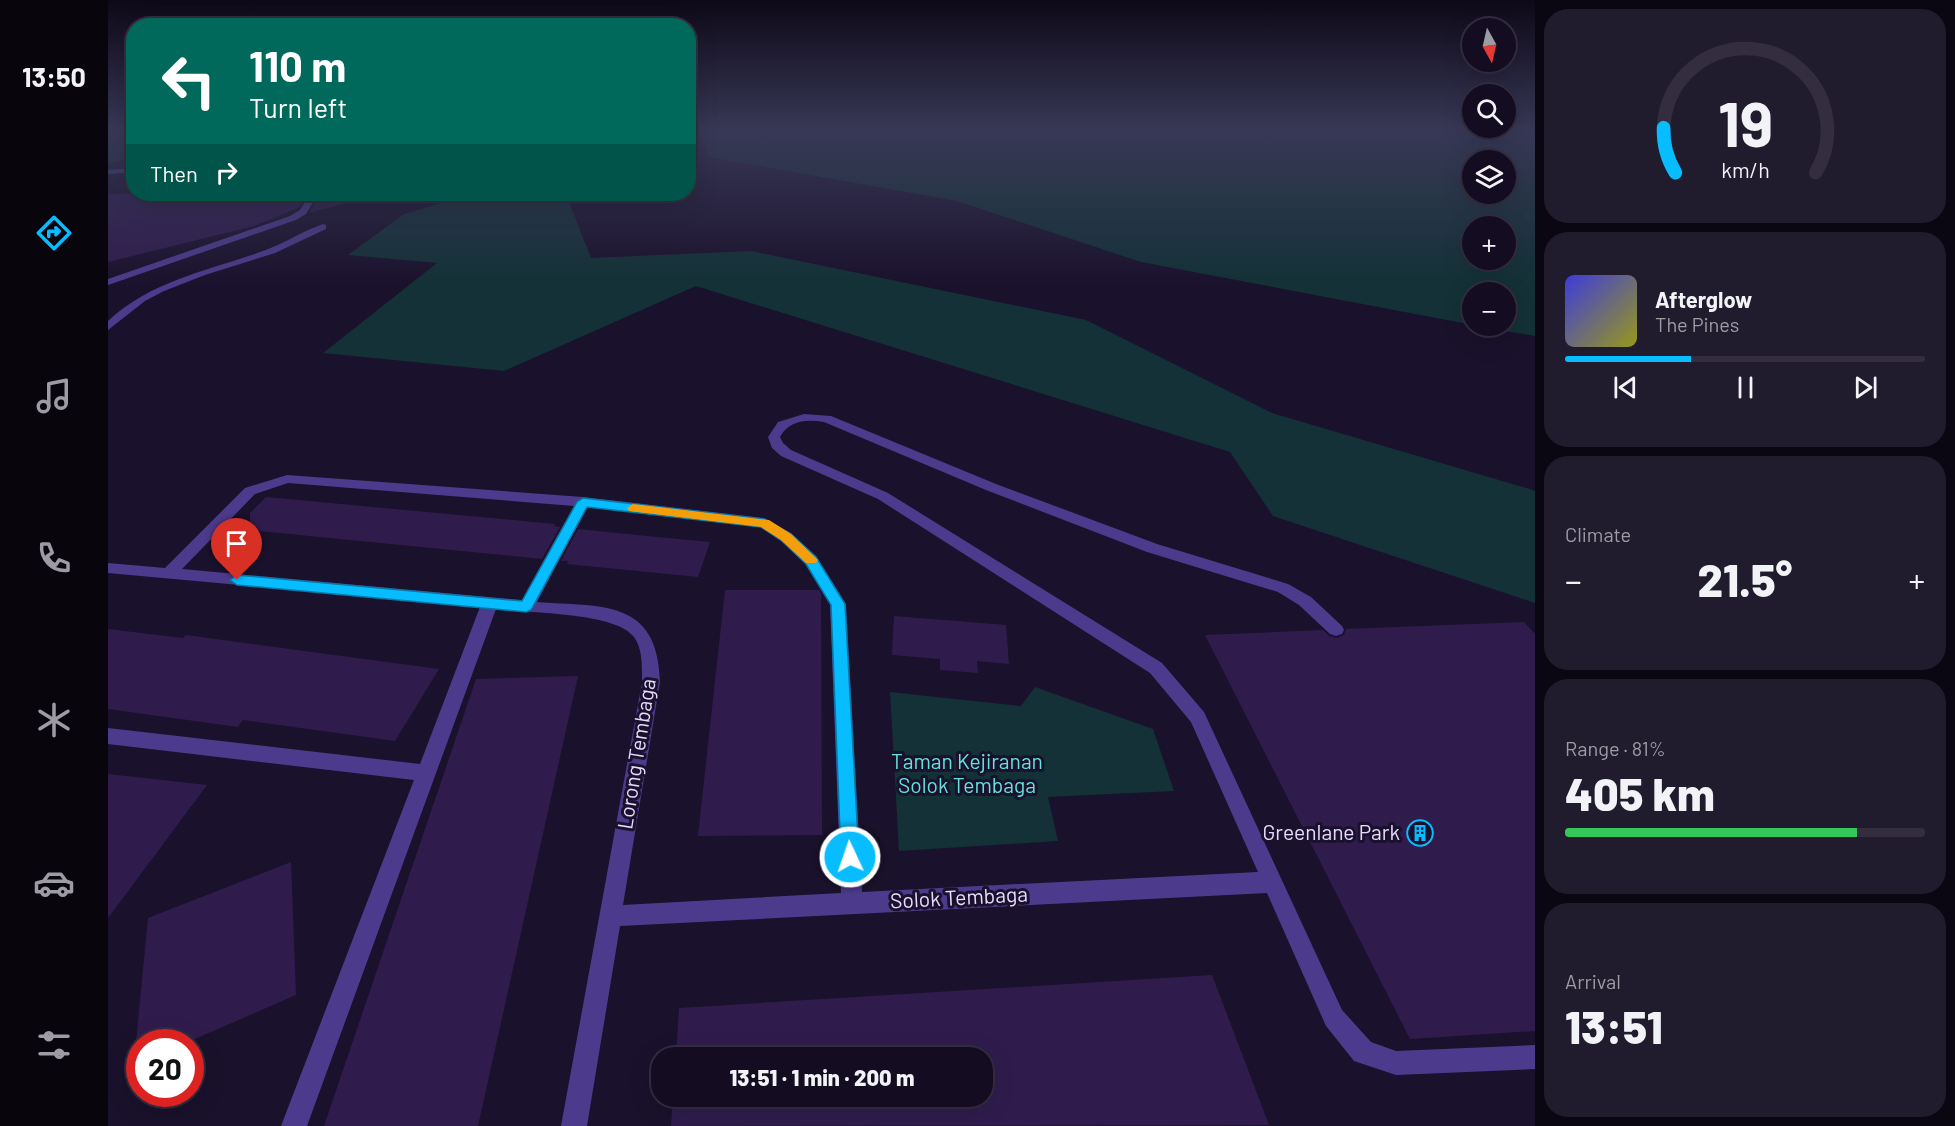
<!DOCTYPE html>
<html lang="en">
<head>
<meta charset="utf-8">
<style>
  :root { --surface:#140d21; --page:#211b2e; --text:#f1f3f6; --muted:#9d9ca5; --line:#332d3f; --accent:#07bcff }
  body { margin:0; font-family:Barlow,sans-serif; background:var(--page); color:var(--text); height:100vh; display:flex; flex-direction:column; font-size:22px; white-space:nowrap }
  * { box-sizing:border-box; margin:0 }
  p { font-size:20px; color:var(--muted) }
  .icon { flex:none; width:33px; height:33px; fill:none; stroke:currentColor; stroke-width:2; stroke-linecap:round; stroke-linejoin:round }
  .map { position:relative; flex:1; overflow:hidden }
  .panel { display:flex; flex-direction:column; gap:9px; padding:9px; background:#0b0712; width:420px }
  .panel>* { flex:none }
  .guide { position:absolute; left:18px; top:18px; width:570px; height:183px; border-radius:24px; box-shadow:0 6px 24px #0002,0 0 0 2px var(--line); background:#00695c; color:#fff; overflow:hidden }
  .needle { width:39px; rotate:172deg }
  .controls { position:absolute; left:1354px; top:18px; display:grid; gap:12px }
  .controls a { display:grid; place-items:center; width:54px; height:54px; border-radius:50%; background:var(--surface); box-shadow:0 6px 24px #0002,0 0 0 2px var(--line); font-size:30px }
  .speed { position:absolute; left:18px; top:1029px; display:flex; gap:12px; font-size:30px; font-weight:700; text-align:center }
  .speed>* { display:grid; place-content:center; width:78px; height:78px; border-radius:50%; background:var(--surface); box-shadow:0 6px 24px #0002,0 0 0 2px var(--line); line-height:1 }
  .speed .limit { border:9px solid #d22; background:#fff; color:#111 }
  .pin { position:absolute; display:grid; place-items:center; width:51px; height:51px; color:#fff; margin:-62px -26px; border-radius:50% 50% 50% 0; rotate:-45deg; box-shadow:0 0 6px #0007 }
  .pin .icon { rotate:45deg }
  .me { position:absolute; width:66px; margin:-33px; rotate:357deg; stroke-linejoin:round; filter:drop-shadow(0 0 4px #0008) }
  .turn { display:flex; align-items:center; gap:21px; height:126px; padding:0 24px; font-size:27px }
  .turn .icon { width:78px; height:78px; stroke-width:2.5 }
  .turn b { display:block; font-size:42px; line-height:51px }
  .then { display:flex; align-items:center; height:57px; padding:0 24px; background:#0003; gap:12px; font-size:22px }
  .big { font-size:45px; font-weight:800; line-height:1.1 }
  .panel .card { flex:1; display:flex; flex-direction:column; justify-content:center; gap:9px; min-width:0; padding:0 21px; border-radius:24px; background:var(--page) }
  .panel .dial { align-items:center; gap:0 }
  .dial svg { height:156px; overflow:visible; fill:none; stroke:var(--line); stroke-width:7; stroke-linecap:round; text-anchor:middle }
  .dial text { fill:var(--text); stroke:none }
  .song { display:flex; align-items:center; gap:18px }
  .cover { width:72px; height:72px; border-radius:9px; background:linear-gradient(135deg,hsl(240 70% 55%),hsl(60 70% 35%)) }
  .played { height:6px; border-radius:3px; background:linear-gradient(90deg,var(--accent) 35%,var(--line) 35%) }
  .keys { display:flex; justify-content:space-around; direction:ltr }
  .heat { display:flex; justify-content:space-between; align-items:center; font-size:33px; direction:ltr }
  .charge { height:9px; border-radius:4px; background:linear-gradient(90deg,#34c759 81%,var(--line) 0) }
  .trip { position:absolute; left:543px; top:1047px; width:342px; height:60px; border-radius:24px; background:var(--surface); box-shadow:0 6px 24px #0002,0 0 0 2px var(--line); font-weight:800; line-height:60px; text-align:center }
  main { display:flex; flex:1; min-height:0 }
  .dock { display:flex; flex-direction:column; width:108px; justify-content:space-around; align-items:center; background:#08050d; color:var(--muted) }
  .dock .icon { width:42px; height:42px }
  .dock .current { color:var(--accent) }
  .dock b { font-size:27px; color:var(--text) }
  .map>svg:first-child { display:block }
  .green { fill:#133136; fill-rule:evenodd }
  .building { fill:#2f1c4d }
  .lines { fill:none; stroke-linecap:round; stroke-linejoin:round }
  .minor { fill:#4c3b8c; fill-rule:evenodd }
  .route { fill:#07bcff; stroke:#057aa6; stroke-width:1.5 }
  .slow { fill:#f59e0b }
  .labels { text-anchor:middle; stroke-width:6; stroke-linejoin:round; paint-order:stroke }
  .near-street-label { font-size:21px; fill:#e6dbff; stroke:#1a112c }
  .near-park-label { font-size:21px; fill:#63e3d9; stroke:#1a112c }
  .near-poi-label { font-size:21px; fill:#e6dbff; stroke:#1a112c; text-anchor:end }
</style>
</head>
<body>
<main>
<nav class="dock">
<b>13:50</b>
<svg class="icon current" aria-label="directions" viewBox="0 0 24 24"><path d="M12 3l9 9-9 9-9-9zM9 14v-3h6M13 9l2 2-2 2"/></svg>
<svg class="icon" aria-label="music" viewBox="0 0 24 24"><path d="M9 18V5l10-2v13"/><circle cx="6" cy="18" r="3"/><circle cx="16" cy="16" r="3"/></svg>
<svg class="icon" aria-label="phone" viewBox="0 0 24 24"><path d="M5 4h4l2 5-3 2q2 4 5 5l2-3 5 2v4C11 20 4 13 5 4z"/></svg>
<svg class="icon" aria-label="climate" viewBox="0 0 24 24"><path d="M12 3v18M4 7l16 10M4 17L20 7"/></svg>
<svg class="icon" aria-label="car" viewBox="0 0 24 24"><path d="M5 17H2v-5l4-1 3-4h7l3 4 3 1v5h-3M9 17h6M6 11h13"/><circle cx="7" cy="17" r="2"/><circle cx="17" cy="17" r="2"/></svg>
<svg class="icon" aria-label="filters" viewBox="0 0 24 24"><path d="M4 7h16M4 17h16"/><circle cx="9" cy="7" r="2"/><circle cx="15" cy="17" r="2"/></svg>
</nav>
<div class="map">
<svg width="1427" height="1126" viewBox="0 0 1427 1126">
  <rect width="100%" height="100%" fill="#1a112c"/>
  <g class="green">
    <polygon points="0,129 25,129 25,158 0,163"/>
    <path d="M1427 129V336L1367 326H1398V292H1365V325L1033 262 849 201 601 157 592 129ZM1365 160H1398V194H1365ZM1365 226H1398V260H1365Z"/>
    <polygon points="365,194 467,194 459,197 483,258 643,251 978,320 1164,413 1425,490 1427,491 1427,603 1165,516 1122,452 588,286 396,371 215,353 329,263 240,255 296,214"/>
    <polygon points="927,687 1045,729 1066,791 940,797 950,841 791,851 782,692 913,706"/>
  </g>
  <g class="building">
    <polygon points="0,194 200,194 190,208 146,226 0,262"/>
    <polygon points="212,194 234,194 235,204 201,213"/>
    <polygon points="158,497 447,524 446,526 452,527 434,559 142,530 142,513"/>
    <polygon points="470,529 539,536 602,542 590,577 459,564 460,561 453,561"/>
    <polygon points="617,590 711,590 713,594 714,835 590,836"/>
    <polygon points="786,616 898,625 901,664 869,661 870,673 832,670 832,659 784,655"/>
    <polygon points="1416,622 1427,634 1427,1031 1302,1039 1097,635 1215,630 1221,636 1229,638 1236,635 1238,629"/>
    <polygon points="0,629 75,638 78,635 331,669 287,741 135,720 130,727 0,709"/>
    <polygon points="470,676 370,1126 216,1126 368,679"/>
    <polygon points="0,774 99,785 0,918"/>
    <polygon points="183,862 188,995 80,1042 28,1042 40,918"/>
    <polygon points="1104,975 1161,1125 563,1126 565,1096 874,1096 874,1058 568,1058 571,1008"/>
  </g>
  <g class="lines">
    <g class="minor">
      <polygon points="26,168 26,172 0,174 0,170"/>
      <polygon points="202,194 210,194 198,214 188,220 0,285 0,279 182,216 192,210"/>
      <path d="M215 224 218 225V229L167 253 97 275 56 291 37 301 0 330V321C44 280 100 271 155 251 176 244 194 231 215 224Z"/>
      <path d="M696 414 723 416 888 484 1049 544 1180 584 1203 597 1234 626 1236 630 1234 634 1228 636 1222 634 1191 605 1170 592 1039 552 878 490 716 422C699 419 681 420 672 437L675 443 683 450 780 493 1054 663 1096 712 1234 1010 1263 1042 1288 1051 1427 1045V1069L1288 1075 1246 1061 1218 1026 1159 893 512 926 479 1126H453L534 682C534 668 535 649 526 637 508 612 419 613 388 609L199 1126H173L306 780 0 744V728L312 764 372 607 0 573V563L57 568 137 488 179 475 475 497 656 518 683 533 708 556 738 604 754 892 1150 872 1083 722 1042 673 770 499 673 456 664 448 660 437 670 422ZM180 483 466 506 414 600 74 569 147 494ZM479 507 652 527 673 541 698 564 722 604 733 893 515 905 552 682C550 598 493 607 429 602Z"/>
    </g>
  </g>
  <linearGradient id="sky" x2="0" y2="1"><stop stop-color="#0e0918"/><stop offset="0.45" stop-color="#383856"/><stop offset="1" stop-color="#383856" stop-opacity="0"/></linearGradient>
  <rect width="1427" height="287" fill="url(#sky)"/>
  <polygon class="route" points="475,498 656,519 683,534 708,557 737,604 751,857 749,864 742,866 735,864 733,857 723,605 698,564 673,540 653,527 479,507 423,610 418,612 129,585 122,580 129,575 414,601 469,502"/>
  <polygon class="slow" points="525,504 661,520 683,534 710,560 708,563 698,563 673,540 653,527 521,511 519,508"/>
  <defs>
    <g id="building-ring" transform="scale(1.35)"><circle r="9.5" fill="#1a112c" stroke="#07bcff" stroke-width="1.5"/><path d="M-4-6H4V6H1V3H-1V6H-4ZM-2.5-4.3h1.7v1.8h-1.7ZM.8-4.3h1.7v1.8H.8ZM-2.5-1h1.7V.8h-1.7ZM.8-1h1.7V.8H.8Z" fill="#07bcff"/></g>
  </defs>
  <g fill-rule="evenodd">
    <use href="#building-ring" x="1312" y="833"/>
  </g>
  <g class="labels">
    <g class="near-street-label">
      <text transform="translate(529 754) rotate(-81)" y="7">Lorong Tembaga</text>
      <text transform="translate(851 898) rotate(-3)" y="7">Solok Tembaga</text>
    </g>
    <g class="near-park-label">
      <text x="859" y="769">Taman Kejiranan<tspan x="859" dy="24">Solok Tembaga</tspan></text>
    </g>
    <g class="near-poi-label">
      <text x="1292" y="840">Greenlane Park</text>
    </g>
  </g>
</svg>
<div class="controls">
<a><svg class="needle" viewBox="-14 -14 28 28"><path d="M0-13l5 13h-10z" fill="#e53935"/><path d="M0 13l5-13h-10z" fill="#9d9ca5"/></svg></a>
<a><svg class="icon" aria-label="search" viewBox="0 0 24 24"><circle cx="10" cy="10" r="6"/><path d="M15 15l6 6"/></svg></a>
<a><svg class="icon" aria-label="layers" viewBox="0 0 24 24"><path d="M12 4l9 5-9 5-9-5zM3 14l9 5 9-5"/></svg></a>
<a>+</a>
<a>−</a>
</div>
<div class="speed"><div class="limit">20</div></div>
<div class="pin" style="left:129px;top:580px;background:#d93025"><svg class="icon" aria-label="arrive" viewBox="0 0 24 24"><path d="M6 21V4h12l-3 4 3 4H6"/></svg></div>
<svg class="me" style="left:742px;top:857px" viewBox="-20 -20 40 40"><circle r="17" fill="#07bcff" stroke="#fff" stroke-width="3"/><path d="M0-11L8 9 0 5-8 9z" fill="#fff"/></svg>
<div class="trip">13:51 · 1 min · 200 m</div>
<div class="guide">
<div class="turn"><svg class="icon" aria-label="left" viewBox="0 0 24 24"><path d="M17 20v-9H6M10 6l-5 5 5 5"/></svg><div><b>110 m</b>Turn left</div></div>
<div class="then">Then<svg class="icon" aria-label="right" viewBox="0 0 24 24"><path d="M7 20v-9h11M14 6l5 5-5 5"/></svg></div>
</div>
</div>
<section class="panel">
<div class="card dial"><svg viewBox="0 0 100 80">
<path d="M14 69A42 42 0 1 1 86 69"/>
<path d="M14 69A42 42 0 0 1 8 46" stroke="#07bcff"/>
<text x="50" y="56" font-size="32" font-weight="700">19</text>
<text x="50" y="72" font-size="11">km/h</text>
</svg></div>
<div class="card">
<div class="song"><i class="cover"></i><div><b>Afterglow</b><p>The Pines</p></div></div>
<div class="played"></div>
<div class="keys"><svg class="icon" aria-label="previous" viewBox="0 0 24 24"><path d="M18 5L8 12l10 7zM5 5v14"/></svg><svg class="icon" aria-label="pause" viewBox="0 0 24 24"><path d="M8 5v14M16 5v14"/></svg><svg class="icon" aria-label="next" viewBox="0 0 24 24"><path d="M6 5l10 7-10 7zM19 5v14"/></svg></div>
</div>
<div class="card"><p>Climate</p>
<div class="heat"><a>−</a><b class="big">21.5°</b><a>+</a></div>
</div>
<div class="card"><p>Range · 81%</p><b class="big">405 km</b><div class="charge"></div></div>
<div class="card"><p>Arrival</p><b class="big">13:51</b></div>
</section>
</main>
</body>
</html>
